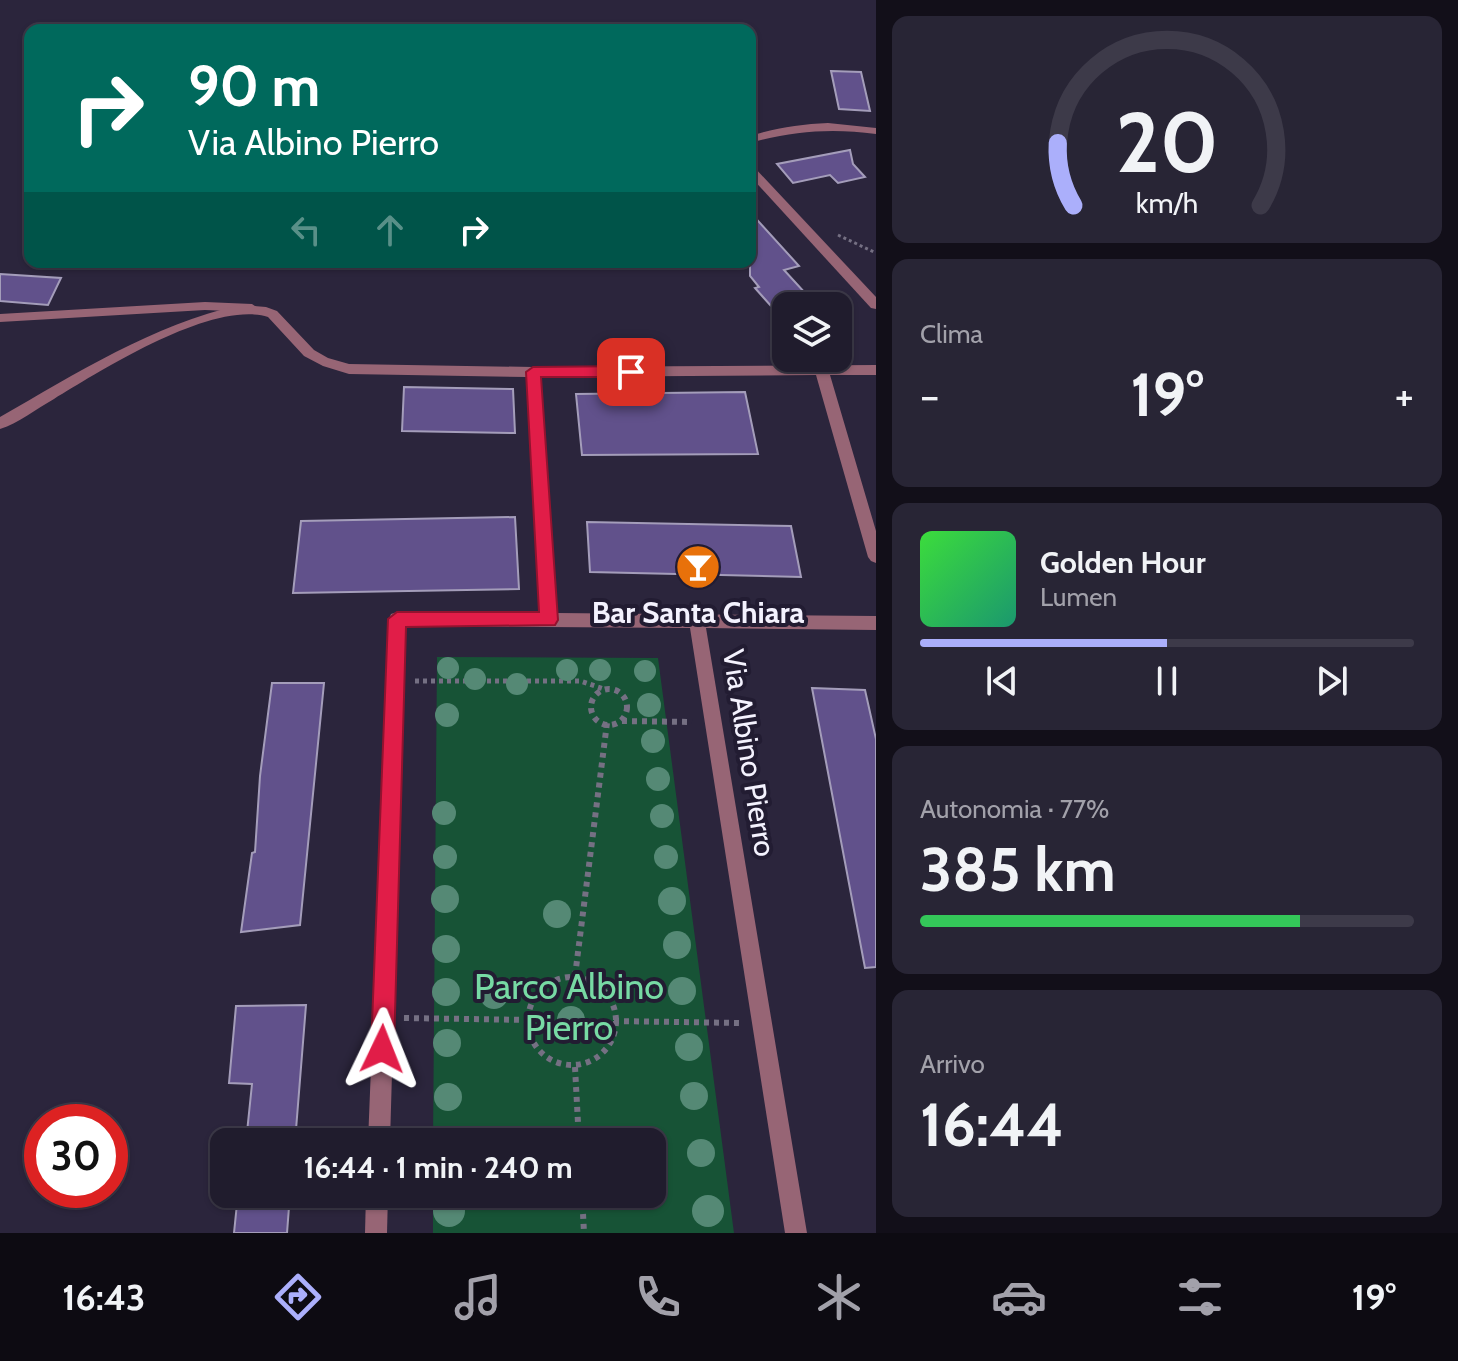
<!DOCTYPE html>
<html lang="it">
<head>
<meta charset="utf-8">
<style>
  :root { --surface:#201c2d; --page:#282535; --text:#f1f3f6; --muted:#a2a1aa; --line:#3d3a49; --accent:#abaffb }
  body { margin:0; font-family:Cabin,sans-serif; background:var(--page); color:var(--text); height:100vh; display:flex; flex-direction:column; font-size:30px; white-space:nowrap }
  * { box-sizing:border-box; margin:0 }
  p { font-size:26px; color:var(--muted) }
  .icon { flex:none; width:44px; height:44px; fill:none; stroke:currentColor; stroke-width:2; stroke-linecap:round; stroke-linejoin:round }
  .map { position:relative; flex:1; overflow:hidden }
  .sheet { display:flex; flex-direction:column; gap:16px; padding:16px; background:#120f19; width:582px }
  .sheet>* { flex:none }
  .guide { position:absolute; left:24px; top:24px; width:732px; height:244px; border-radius:16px; box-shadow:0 2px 6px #0004,0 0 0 2px var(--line); background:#00695c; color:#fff; overflow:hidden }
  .buttons { position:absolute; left:772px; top:292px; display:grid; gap:16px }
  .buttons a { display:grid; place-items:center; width:80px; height:80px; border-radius:16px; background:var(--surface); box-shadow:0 2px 6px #0004,0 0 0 2px var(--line); font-size:40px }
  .speed { position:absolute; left:24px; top:1104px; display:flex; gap:16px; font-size:40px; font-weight:700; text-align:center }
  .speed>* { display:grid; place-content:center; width:104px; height:104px; border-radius:50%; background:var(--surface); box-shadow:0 2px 6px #0004,0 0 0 2px var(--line); line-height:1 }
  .speed .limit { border:12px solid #d22; background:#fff; color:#111 }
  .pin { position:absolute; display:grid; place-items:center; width:68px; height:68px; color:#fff; margin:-34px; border-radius:16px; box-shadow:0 4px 12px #0006 }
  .me { position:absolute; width:88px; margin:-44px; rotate:2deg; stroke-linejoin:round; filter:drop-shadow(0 0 6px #0008) }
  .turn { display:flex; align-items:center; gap:28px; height:168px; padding:0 32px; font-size:36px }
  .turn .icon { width:104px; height:104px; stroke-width:2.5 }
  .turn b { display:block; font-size:56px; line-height:68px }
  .lanes { display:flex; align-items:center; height:76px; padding:0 32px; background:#0003; justify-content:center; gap:40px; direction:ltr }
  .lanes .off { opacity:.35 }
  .big { font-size:60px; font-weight:800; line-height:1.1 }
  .sheet .card { flex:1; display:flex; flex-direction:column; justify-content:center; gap:12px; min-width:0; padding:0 28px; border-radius:16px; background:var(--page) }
  .sheet .dial { align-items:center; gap:0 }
  .dial svg { height:208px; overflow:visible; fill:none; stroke:var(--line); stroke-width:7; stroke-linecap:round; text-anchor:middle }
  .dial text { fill:var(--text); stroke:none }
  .song { display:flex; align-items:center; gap:24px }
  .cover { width:96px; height:96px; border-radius:12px; background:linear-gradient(135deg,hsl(120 70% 55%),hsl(160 70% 35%)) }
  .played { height:8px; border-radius:4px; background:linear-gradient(90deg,var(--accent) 50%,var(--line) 50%) }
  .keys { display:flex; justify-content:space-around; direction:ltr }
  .heat { display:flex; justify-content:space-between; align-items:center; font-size:44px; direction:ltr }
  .charge { height:12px; border-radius:6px; background:linear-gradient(90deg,#34c759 77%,var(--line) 0) }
  .trip { position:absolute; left:210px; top:1128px; width:456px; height:80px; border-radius:16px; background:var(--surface); box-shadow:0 2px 6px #0004,0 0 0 2px var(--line); font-weight:800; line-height:80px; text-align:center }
  .menu { display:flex; height:128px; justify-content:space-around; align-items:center; background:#0d0b12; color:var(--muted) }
  .menu .icon { width:56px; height:56px }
  .menu .selected { color:var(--accent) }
  .menu b { font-size:36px; color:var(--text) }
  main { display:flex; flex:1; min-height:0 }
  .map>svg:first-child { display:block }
  .green { fill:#175336 }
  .building { fill:#61518b; stroke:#a49dba; stroke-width:2 }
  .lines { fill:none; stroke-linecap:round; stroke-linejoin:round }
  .path-far2 { stroke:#757083; stroke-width:3; stroke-dasharray:3 3; stroke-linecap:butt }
  .path-far1 { stroke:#757083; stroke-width:5; stroke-dasharray:4 4; stroke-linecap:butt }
  .path { stroke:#757083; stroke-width:6; stroke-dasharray:5 5; stroke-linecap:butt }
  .lane { fill:#976575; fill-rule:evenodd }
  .street { fill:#976575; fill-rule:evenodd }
  .tree { fill:#558975 }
  .route { fill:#e11d48; stroke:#92132f; stroke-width:2 }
  .labels { text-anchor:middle; stroke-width:8; stroke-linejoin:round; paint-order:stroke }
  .poi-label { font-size:30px; font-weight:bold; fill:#f4f2fe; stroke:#221c32 }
  .street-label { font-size:30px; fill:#f4f2fe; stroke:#221c32 }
  .near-park-label { font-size:36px; fill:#77daa4; stroke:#221c32 }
</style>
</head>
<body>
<main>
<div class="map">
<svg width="876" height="1233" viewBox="0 0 876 1233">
  <rect width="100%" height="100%" fill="#2b253c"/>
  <polygon class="green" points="437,657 658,658 734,1233 433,1233 433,1194 652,1194 652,1142 433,1142"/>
  <g class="building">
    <polygon points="831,71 861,72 870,111 839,109"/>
    <polygon points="850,150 853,164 865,177 838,183 830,175 793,183 777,164"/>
    <polygon points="750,212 799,266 784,270 817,306 771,306 755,288 759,287 750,276"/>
    <polygon points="0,274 61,278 48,305 0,301"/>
    <polygon points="404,387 513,389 515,433 402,431"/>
    <polygon points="745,392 758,454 582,455 576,394"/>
    <polygon points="515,517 519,589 293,593 301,521"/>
    <polygon points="587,522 791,526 801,577 590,572"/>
    <polygon points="272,683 324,683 300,925 241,932 252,853 255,852 260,776"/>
    <polygon points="812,688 865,690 876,739 876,967 865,968"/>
    <polygon points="306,1005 295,1142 246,1142 252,1084 229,1083 236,1006"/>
    <polygon points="238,1194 290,1194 287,1233 234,1233"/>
  </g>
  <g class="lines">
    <polyline class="path-far2" points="838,235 876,253"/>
    <polyline class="path-far1" points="415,681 580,681 604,689"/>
    <g class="path">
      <circle cx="609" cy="707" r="18"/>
      <polyline points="622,721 692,722"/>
      <polyline points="575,976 607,723"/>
      <circle cx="572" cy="1021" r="44"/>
      <polyline points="404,1018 530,1020"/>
      <polyline points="614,1021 741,1023"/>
      <polyline points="575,1067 579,1142"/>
      <polyline points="582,1194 584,1233"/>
    </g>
    <polygon class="lane" points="205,302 252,304 258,308 252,312 205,310 0,322 0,314"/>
    <g class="street">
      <path d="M828 123 876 128V134C831 128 793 131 750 143V136C776 128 801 124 828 123Z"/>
      <polygon points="750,166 754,167 876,297 876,309 871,308 750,176"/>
      <path d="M240 305 266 307 277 311 314 350 328 358 349 364 533 367 876 365V375H830L876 531V563L871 561 868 557 816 375 540 377 557 613 876 616V630L706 628 807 1233H785L690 628 405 626 390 1142H368L389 619 391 614 397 612 541 613 527 377 349 374 323 366 304 356 268 317C212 300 102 370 54 399 36 409 19 423 0 429V417C77 373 152 325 240 305Z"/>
      <polygon points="366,1194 388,1194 387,1233 365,1233"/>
    </g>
  </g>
  <g class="tree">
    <circle cx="448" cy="668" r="11"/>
    <circle cx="567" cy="670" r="11"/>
    <circle cx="600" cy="670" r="11"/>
    <circle cx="645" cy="671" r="11"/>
    <circle cx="475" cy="679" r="11"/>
    <circle cx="517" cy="684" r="11"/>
    <circle cx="649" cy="705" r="12"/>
    <circle cx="447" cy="715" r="12"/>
    <circle cx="653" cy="741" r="12"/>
    <circle cx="658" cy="779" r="12"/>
    <circle cx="444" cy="813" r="12"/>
    <circle cx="662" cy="816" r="12"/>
    <circle cx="445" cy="857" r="12"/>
    <circle cx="666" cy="857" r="12"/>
    <circle cx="445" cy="899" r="14"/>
    <circle cx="672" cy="901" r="14"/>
    <circle cx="557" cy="914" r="14"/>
    <circle cx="677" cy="945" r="14"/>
    <circle cx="446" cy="949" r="14"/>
    <circle cx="682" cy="991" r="14"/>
    <circle cx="446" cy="992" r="14"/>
    <circle cx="494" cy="995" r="14"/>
    <circle cx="571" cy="1020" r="14"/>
    <circle cx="447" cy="1043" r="14"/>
    <circle cx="689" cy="1047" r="14"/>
    <circle cx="694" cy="1096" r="14"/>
    <circle cx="448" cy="1097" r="14"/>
    <circle cx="701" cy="1153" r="14"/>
    <circle cx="449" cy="1211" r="16"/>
    <circle cx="708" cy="1211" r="16"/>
  </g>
  <polygon class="route" points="631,366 639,372 631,377 541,377 558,620 555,625 406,627 394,1049 390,1057 382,1061 374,1057 371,1049 388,619 397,612 539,612 526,372 533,367"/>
  <defs>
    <g id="bar-disc" transform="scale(2.3)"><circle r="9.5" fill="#e8710a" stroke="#221c32"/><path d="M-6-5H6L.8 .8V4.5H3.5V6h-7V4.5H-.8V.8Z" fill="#fff"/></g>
  </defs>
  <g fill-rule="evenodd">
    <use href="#bar-disc" x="698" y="567"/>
  </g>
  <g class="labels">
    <g class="poi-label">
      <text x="698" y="623">Bar Santa Chiara</text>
    </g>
    <g class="street-label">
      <text transform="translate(749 753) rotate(81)" y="10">Via Albino Pierro</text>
    </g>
    <g class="near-park-label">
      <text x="569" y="999">Parco Albino<tspan x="569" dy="41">Pierro</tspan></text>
    </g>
  </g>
</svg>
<div class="buttons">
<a><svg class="icon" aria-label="layers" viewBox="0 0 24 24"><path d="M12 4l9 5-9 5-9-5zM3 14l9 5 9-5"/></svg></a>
</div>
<div class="speed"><div class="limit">30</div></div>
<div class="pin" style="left:631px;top:372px;background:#d93025"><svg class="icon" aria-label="arrive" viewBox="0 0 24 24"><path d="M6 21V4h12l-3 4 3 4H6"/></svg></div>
<svg class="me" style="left:382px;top:1049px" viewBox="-20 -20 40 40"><path d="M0-17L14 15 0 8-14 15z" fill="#e11d48" stroke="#fff" stroke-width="4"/></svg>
<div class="trip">16:44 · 1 min · 240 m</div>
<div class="guide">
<div class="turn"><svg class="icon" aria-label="right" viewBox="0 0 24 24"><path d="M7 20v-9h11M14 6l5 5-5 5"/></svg><div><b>90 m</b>Via Albino Pierro</div></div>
<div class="lanes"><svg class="icon off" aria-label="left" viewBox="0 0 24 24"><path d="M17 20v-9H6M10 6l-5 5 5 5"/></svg><svg class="icon off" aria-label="ahead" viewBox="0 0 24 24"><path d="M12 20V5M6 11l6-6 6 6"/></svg><svg class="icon" aria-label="right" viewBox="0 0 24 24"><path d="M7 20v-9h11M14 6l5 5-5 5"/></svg></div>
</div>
</div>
<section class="sheet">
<div class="card dial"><svg viewBox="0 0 100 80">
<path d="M14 69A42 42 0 1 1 86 69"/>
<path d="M14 69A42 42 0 0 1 8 45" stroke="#abaffb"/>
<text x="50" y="56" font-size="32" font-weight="700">20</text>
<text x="50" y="72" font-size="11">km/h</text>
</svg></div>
<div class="card"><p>Clima</p>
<div class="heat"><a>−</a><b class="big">19°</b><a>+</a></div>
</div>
<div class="card">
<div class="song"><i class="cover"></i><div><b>Golden Hour</b><p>Lumen</p></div></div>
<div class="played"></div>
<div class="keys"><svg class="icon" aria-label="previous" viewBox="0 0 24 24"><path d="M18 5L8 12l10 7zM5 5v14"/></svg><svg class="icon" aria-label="pause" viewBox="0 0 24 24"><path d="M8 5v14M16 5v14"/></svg><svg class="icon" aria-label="next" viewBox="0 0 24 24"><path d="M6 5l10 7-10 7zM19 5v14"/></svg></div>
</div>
<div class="card"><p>Autonomia · 77%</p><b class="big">385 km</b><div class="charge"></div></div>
<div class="card"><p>Arrivo</p><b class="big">16:44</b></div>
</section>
</main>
<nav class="menu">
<b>16:43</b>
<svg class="icon selected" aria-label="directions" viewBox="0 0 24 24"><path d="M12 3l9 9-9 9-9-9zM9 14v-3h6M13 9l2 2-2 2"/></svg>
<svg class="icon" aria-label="music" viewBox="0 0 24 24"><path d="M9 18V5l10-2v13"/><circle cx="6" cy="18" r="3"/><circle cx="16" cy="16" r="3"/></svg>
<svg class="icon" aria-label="phone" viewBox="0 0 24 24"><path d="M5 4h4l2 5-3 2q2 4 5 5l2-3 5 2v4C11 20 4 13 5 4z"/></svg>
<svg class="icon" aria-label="climate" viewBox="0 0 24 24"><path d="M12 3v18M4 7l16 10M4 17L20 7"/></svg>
<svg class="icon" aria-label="car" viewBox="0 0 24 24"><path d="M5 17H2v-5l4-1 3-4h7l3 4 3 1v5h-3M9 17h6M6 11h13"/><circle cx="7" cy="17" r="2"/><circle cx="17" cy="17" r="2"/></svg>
<svg class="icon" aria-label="filters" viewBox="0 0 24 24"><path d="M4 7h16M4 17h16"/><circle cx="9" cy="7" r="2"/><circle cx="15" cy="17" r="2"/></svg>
<b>19°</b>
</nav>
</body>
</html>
